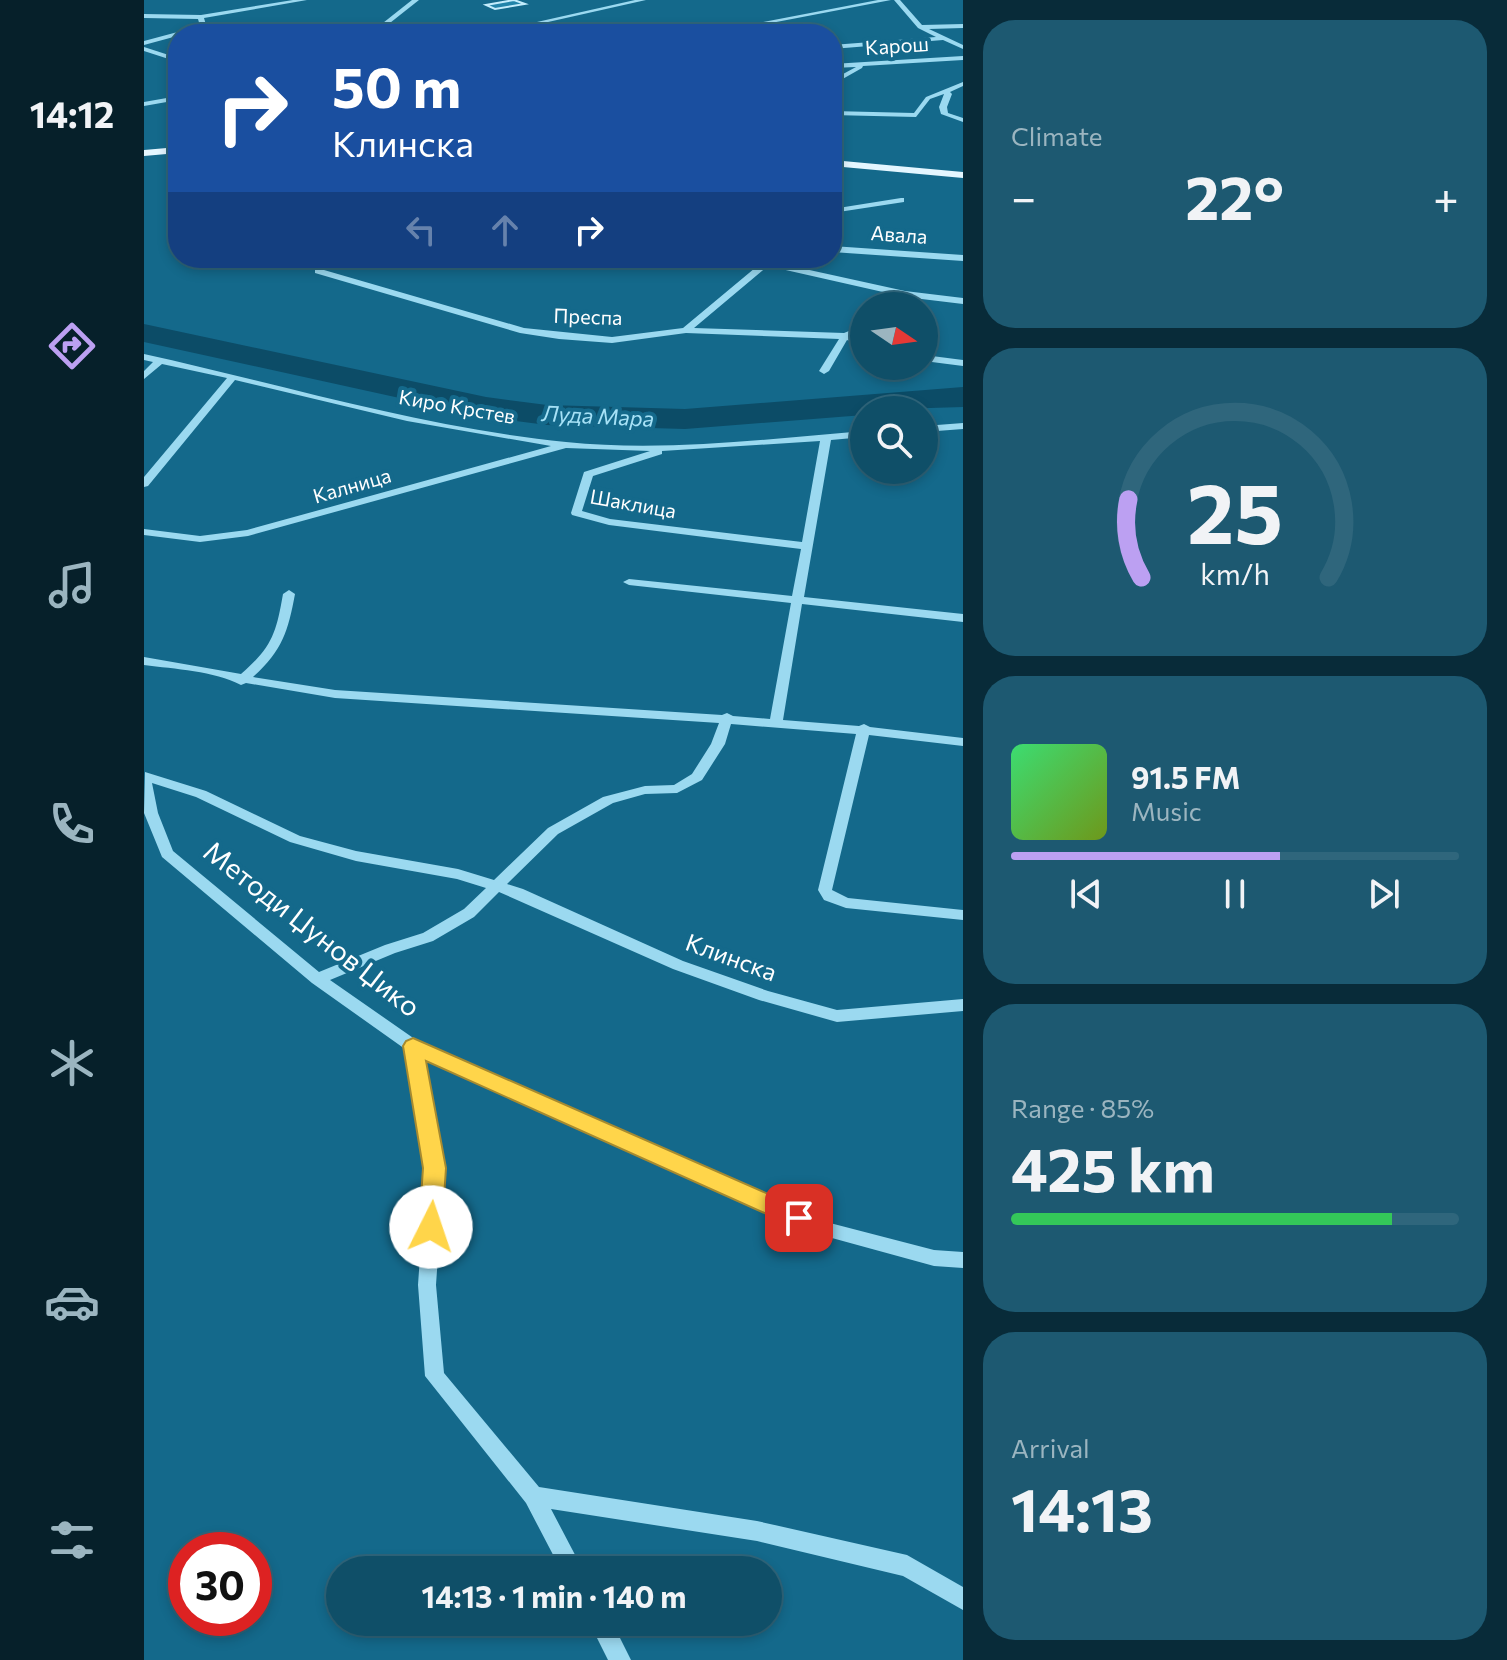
<!DOCTYPE html>
<html lang="en">
<head>
<meta charset="utf-8">
<style>
  :root { --surface:#0f4f68; --page:#1d5971; --text:#f1f3f6; --muted:#9bb5c0; --line:#2f667c; --accent:#bca0f2 }
  body { margin:0; font-family:Commissioner,sans-serif; background:var(--page); color:var(--text); height:100vh; display:flex; flex-direction:column; font-size:30px; white-space:nowrap }
  * { box-sizing:border-box; margin:0 }
  p { font-size:26px; color:var(--muted) }
  .icon { flex:none; width:44px; height:44px; fill:none; stroke:currentColor; stroke-width:2; stroke-linecap:round; stroke-linejoin:round }
  .map { position:relative; flex:1; overflow:hidden }
  .drawer { display:flex; flex-direction:column; gap:20px; padding:20px; background:#082b39; width:544px }
  .drawer>* { flex:none }
  .guide { position:absolute; left:24px; top:24px; width:674px; height:244px; border-radius:32px; box-shadow:0 4px 12px #0003,0 0 0 2px var(--line); background:#1a4fa0; color:#fff; overflow:hidden }
  .needle { width:52px; rotate:103deg }
  .buttons { position:absolute; left:706px; top:292px; display:grid; gap:16px }
  .buttons a { display:grid; place-items:center; width:88px; height:88px; border-radius:50%; background:var(--surface); box-shadow:0 4px 12px #0003,0 0 0 2px var(--line); font-size:40px }
  .speed { position:absolute; left:24px; top:1532px; display:flex; gap:16px; font-size:40px; font-weight:700; text-align:center }
  .speed>* { display:grid; place-content:center; width:104px; height:104px; border-radius:50%; background:var(--surface); box-shadow:0 4px 12px #0003,0 0 0 2px var(--line); line-height:1 }
  .speed .limit { border:12px solid #d22; background:#fff; color:#111 }
  .pin { position:absolute; display:grid; place-items:center; width:68px; height:68px; color:#fff; margin:-34px; border-radius:16px; box-shadow:0 4px 12px #0006 }
  .me { position:absolute; width:88px; margin:-44px; rotate:4deg; stroke-linejoin:round; filter:drop-shadow(0 0 6px #0008) }
  .turn { display:flex; align-items:center; gap:28px; height:168px; padding:0 32px; font-size:36px }
  .turn .icon { width:104px; height:104px; stroke-width:2.5 }
  .turn b { display:block; font-size:56px; line-height:68px }
  .lanes { display:flex; align-items:center; height:76px; padding:0 32px; background:#0003; justify-content:center; gap:40px; direction:ltr }
  .lanes .off { opacity:.35 }
  .big { font-size:60px; font-weight:700; line-height:1.1 }
  .drawer .tile { flex:1; display:flex; flex-direction:column; justify-content:center; gap:12px; min-width:0; padding:0 28px; border-radius:32px; background:var(--page) }
  .drawer .dial { align-items:center; gap:0 }
  .dial svg { height:208px; overflow:visible; fill:none; stroke:var(--line); stroke-width:7; stroke-linecap:round; text-anchor:middle }
  .dial text { fill:var(--text); stroke:none }
  .song { display:flex; align-items:center; gap:24px }
  .cover { width:96px; height:96px; border-radius:12px; background:linear-gradient(135deg,hsl(140 70% 55%),hsl(80 70% 35%)) }
  .played { height:8px; border-radius:4px; background:linear-gradient(90deg,var(--accent) 60%,var(--line) 60%) }
  .keys { display:flex; justify-content:space-around; direction:ltr }
  .heat { display:flex; justify-content:space-between; align-items:center; font-size:44px; direction:ltr }
  .charge { height:12px; border-radius:6px; background:linear-gradient(90deg,#34c759 85%,var(--line) 0) }
  .trip { position:absolute; left:182px; top:1556px; width:456px; height:80px; border-radius:40px; background:var(--surface); box-shadow:0 4px 12px #0003,0 0 0 2px var(--line); font-weight:700; line-height:80px; text-align:center }
  main { display:flex; flex:1; min-height:0 }
  .dock { display:flex; flex-direction:column; width:144px; justify-content:space-around; align-items:center; background:#06202a; color:var(--muted) }
  .dock .icon { width:56px; height:56px }
  .dock .active { color:var(--accent) }
  .dock b { font-size:36px; color:var(--text) }
  .map>svg:first-child { display:block }
  .lines { fill:none; stroke-linecap:round; stroke-linejoin:round }
  .river { fill:#0c4c67; fill-rule:evenodd }
  .building { fill:#2184aa; stroke:#c2ecfc; stroke-width:2 }
  .minor { fill:#9bd9f0; fill-rule:evenodd }
  .major { fill:#e4f6ff; fill-rule:evenodd }
  .route { fill:#ffd54a; stroke:#a68a30; stroke-width:2 }
  .labels { text-anchor:middle; stroke-width:8; stroke-linejoin:round; paint-order:stroke }
  .far-street-label { font-size:20px; fill:#fff; stroke:#14698b }
  .far-water-label { font-size:22px; font-style:italic; fill:#a7e2f7; stroke:#14698b }
  .street-label { font-size:24px; fill:#fff; stroke:#14698b }
  .near-street-label { font-size:28px; fill:#fff; stroke:#14698b }
</style>
</head>
<body>
<main>
<nav class="dock">
<b>14:12</b>
<svg class="icon active" aria-label="directions" viewBox="0 0 24 24"><path d="M12 3l9 9-9 9-9-9zM9 14v-3h6M13 9l2 2-2 2"/></svg>
<svg class="icon" aria-label="music" viewBox="0 0 24 24"><path d="M9 18V5l10-2v13"/><circle cx="6" cy="18" r="3"/><circle cx="16" cy="16" r="3"/></svg>
<svg class="icon" aria-label="phone" viewBox="0 0 24 24"><path d="M5 4h4l2 5-3 2q2 4 5 5l2-3 5 2v4C11 20 4 13 5 4z"/></svg>
<svg class="icon" aria-label="climate" viewBox="0 0 24 24"><path d="M12 3v18M4 7l16 10M4 17L20 7"/></svg>
<svg class="icon" aria-label="car" viewBox="0 0 24 24"><path d="M5 17H2v-5l4-1 3-4h7l3 4 3 1v5h-3M9 17h6M6 11h13"/><circle cx="7" cy="17" r="2"/><circle cx="17" cy="17" r="2"/></svg>
<svg class="icon" aria-label="filters" viewBox="0 0 24 24"><path d="M4 7h16M4 17h16"/><circle cx="9" cy="7" r="2"/><circle cx="15" cy="17" r="2"/></svg>
</nav>
<div class="map">
<svg width="819" height="1660" viewBox="0 0 819 1660">
  <rect width="100%" height="100%" fill="#14698b"/>
  <g class="lines">
    <polygon class="river" points="0,324 342,397 403,405 541,409 819,387 819,407 720,410 720,415 541,429 403,425 342,417 0,342"/>
  </g>
  <polygon class="building" points="370,0 381,4 351,9 342,5"/>
  <g class="lines">
    <g class="minor">
      <polygon points="149,0 163,0 60,18 62,25 159,34 59,29 0,45 0,41 56,26 54,19 0,18 0,14 57,15"/>
      <polygon points="268,0 275,0 232,34 225,34"/>
      <polygon points="491,0 502,0 351,34 339,34"/>
      <polygon points="734,0 747,0 569,34 556,34"/>
      <polygon points="750,0 756,0 778,25 819,24 819,28 785,29 819,45 819,49 799,40 688,49 688,45 792,37 774,28"/>
      <polygon points="0,47 34,58 34,62 0,51"/>
      <polygon points="819,56 819,60 719,66 718,68 688,85 688,80 712,67 688,68 688,64"/>
      <polygon points="819,82 819,86 806,92 808,94 803,107 804,113 819,118 819,122 797,114 795,107 800,94 786,99 772,117 688,115 688,111 770,113 782,97"/>
      <polygon points="34,96 34,100 0,106 0,102"/>
      <polygon points="757,198 760,198 760,202 688,213 688,209"/>
      <polygon points="688,246 819,255 819,261 688,252"/>
      <polygon points="185,258 194,258 180,270 380,328 468,337 539,328 623,258 632,258 629,262 761,291 819,298 819,304 761,297 624,266 550,328 700,333 720,325 720,331 709,336 720,341 720,347 703,340 685,371 680,374 675,371 695,339 542,333 468,343 415,339 376,333 171,273 171,269"/>
      <path d="M0 354C140 385 279 428 422 442 521 452 622 439 720 431V437L687 440 660 597 819 614V622L658 604 639 720 715 726 720 724 726 727 819 738V746L725 735 688 890 704 898 819 910V920L702 908 680 900 674 890 712 734 587 724 581 744 558 780 533 793 501 794 469 803 414 834 363 884 379 889 539 961 624 991 693 1010 819 999V1011L693 1022 615 1000 529 969 355 892 330 917 289 941 251 953 186 980 275 1042 686 1223 790 1250 819 1252V1268L790 1266 677 1235 279 1057 300 1168 292 1285 300 1373 395 1487 613 1521 763 1555 819 1587V1610L759 1576 613 1541 407 1509 439 1570H417L382 1503 281 1376 274 1285 282 1168 261 1049 168 983 18 857 0 813 1 772 62 791 156 836 212 851 314 869 350 880 404 828 459 797 501 786 530 785 548 774 567 744 575 723 191 698 102 683 97 685C70 671 31 669 0 665V657L97 674C128 647 132 634 139 594L145 590 151 594C144 632 138 651 109 677L191 690 578 715 583 713 589 716 626 719 647 603 485 585 479 582 485 579 648 596 657 549 465 525 428 515 427 513 440 472 506 451 422 448 104 536 56 542 0 535V529L56 536 103 530 407 446 263 421 91 380 4 486 0 487V477L83 378 18 364 0 379V371L9 362 0 360ZM676 441 658 542 466 519 438 511 449 476 518 454V451ZM8 783 52 797 146 842 212 861 313 879 342 888 320 909 279 933 241 945 175 972 29 851 14 813Z"/>
      <polygon points="780,355 819,360 819,366 780,361"/>
      <polygon points="819,423 819,429 780,432 780,426"/>
      <polygon points="445,1622 468,1622 487,1660 464,1660"/>
    </g>
    <g class="major">
      <polygon points="34,147 34,153 0,156 0,150"/>
      <polygon points="688,160 819,172 819,178 688,166"/>
    </g>
  </g>
  <polygon class="route" points="269,1038 663,1211 667,1218 663,1225 655,1228 647,1225 282,1061 302,1168 298,1227 295,1234 287,1236 279,1234 275,1227 279,1168 259,1046 262,1041"/>
  <g class="labels">
    <g class="far-street-label">
      <text transform="translate(753 46) rotate(-4)" y="7">Карош</text>
      <text transform="translate(755 235) rotate(4)" y="7">Авала</text>
      <text transform="translate(444 317) rotate(2)" y="7">Преспа</text>
      <text transform="translate(313 407) rotate(10)" y="7">Киро Крстев</text>
      <text transform="translate(208 486) rotate(-16)" y="7">Калница</text>
      <text transform="translate(489 504) rotate(10)" y="7">Шаклица</text>
    </g>
    <g class="far-water-label">
      <text transform="translate(454 416) rotate(3)" y="8">Луда Мара</text>
    </g>
    <g class="street-label">
      <text transform="translate(587 958) rotate(20)" y="8">Клинска</text>
    </g>
    <g class="near-street-label">
      <text transform="translate(168 929) rotate(38)" y="10">Методи Џунов Џико</text>
    </g>
  </g>
</svg>
<div class="buttons">
<a><svg class="needle" viewBox="-14 -14 28 28"><path d="M0-13l5 13h-10z" fill="#e53935"/><path d="M0 13l5-13h-10z" fill="#9bb5c0"/></svg></a>
<a><svg class="icon" aria-label="search" viewBox="0 0 24 24"><circle cx="10" cy="10" r="6"/><path d="M15 15l6 6"/></svg></a>
</div>
<div class="speed"><div class="limit">30</div></div>
<div class="pin" style="left:655px;top:1218px;background:#d93025"><svg class="icon" aria-label="arrive" viewBox="0 0 24 24"><path d="M6 21V4h12l-3 4 3 4H6"/></svg></div>
<svg class="me" style="left:287px;top:1227px" viewBox="-20 -20 40 40"><circle r="19" fill="#fff"/><path d="M0-13L10 11 0 6-10 11z" fill="#ffd54a"/></svg>
<div class="trip">14:13 · 1 min · 140 m</div>
<div class="guide">
<div class="turn"><svg class="icon" aria-label="right" viewBox="0 0 24 24"><path d="M7 20v-9h11M14 6l5 5-5 5"/></svg><div><b>50 m</b>Клинска</div></div>
<div class="lanes"><svg class="icon off" aria-label="left" viewBox="0 0 24 24"><path d="M17 20v-9H6M10 6l-5 5 5 5"/></svg><svg class="icon off" aria-label="ahead" viewBox="0 0 24 24"><path d="M12 20V5M6 11l6-6 6 6"/></svg><svg class="icon" aria-label="right" viewBox="0 0 24 24"><path d="M7 20v-9h11M14 6l5 5-5 5"/></svg></div>
</div>
</div>
<section class="drawer">
<div class="tile"><p>Climate</p>
<div class="heat"><a>−</a><b class="big">22°</b><a>+</a></div>
</div>
<div class="tile dial"><svg viewBox="0 0 100 80">
<path d="M14 69A42 42 0 1 1 86 69"/>
<path d="M14 69A42 42 0 0 1 9 39" stroke="#bca0f2"/>
<text x="50" y="56" font-size="32" font-weight="700">25</text>
<text x="50" y="72" font-size="11">km/h</text>
</svg></div>
<div class="tile">
<div class="song"><i class="cover"></i><div><b>91.5 FM</b><p>Music</p></div></div>
<div class="played"></div>
<div class="keys"><svg class="icon" aria-label="previous" viewBox="0 0 24 24"><path d="M18 5L8 12l10 7zM5 5v14"/></svg><svg class="icon" aria-label="pause" viewBox="0 0 24 24"><path d="M8 5v14M16 5v14"/></svg><svg class="icon" aria-label="next" viewBox="0 0 24 24"><path d="M6 5l10 7-10 7zM19 5v14"/></svg></div>
</div>
<div class="tile"><p>Range · 85%</p><b class="big">425 km</b><div class="charge"></div></div>
<div class="tile"><p>Arrival</p><b class="big">14:13</b></div>
</section>
</main>
</body>
</html>
